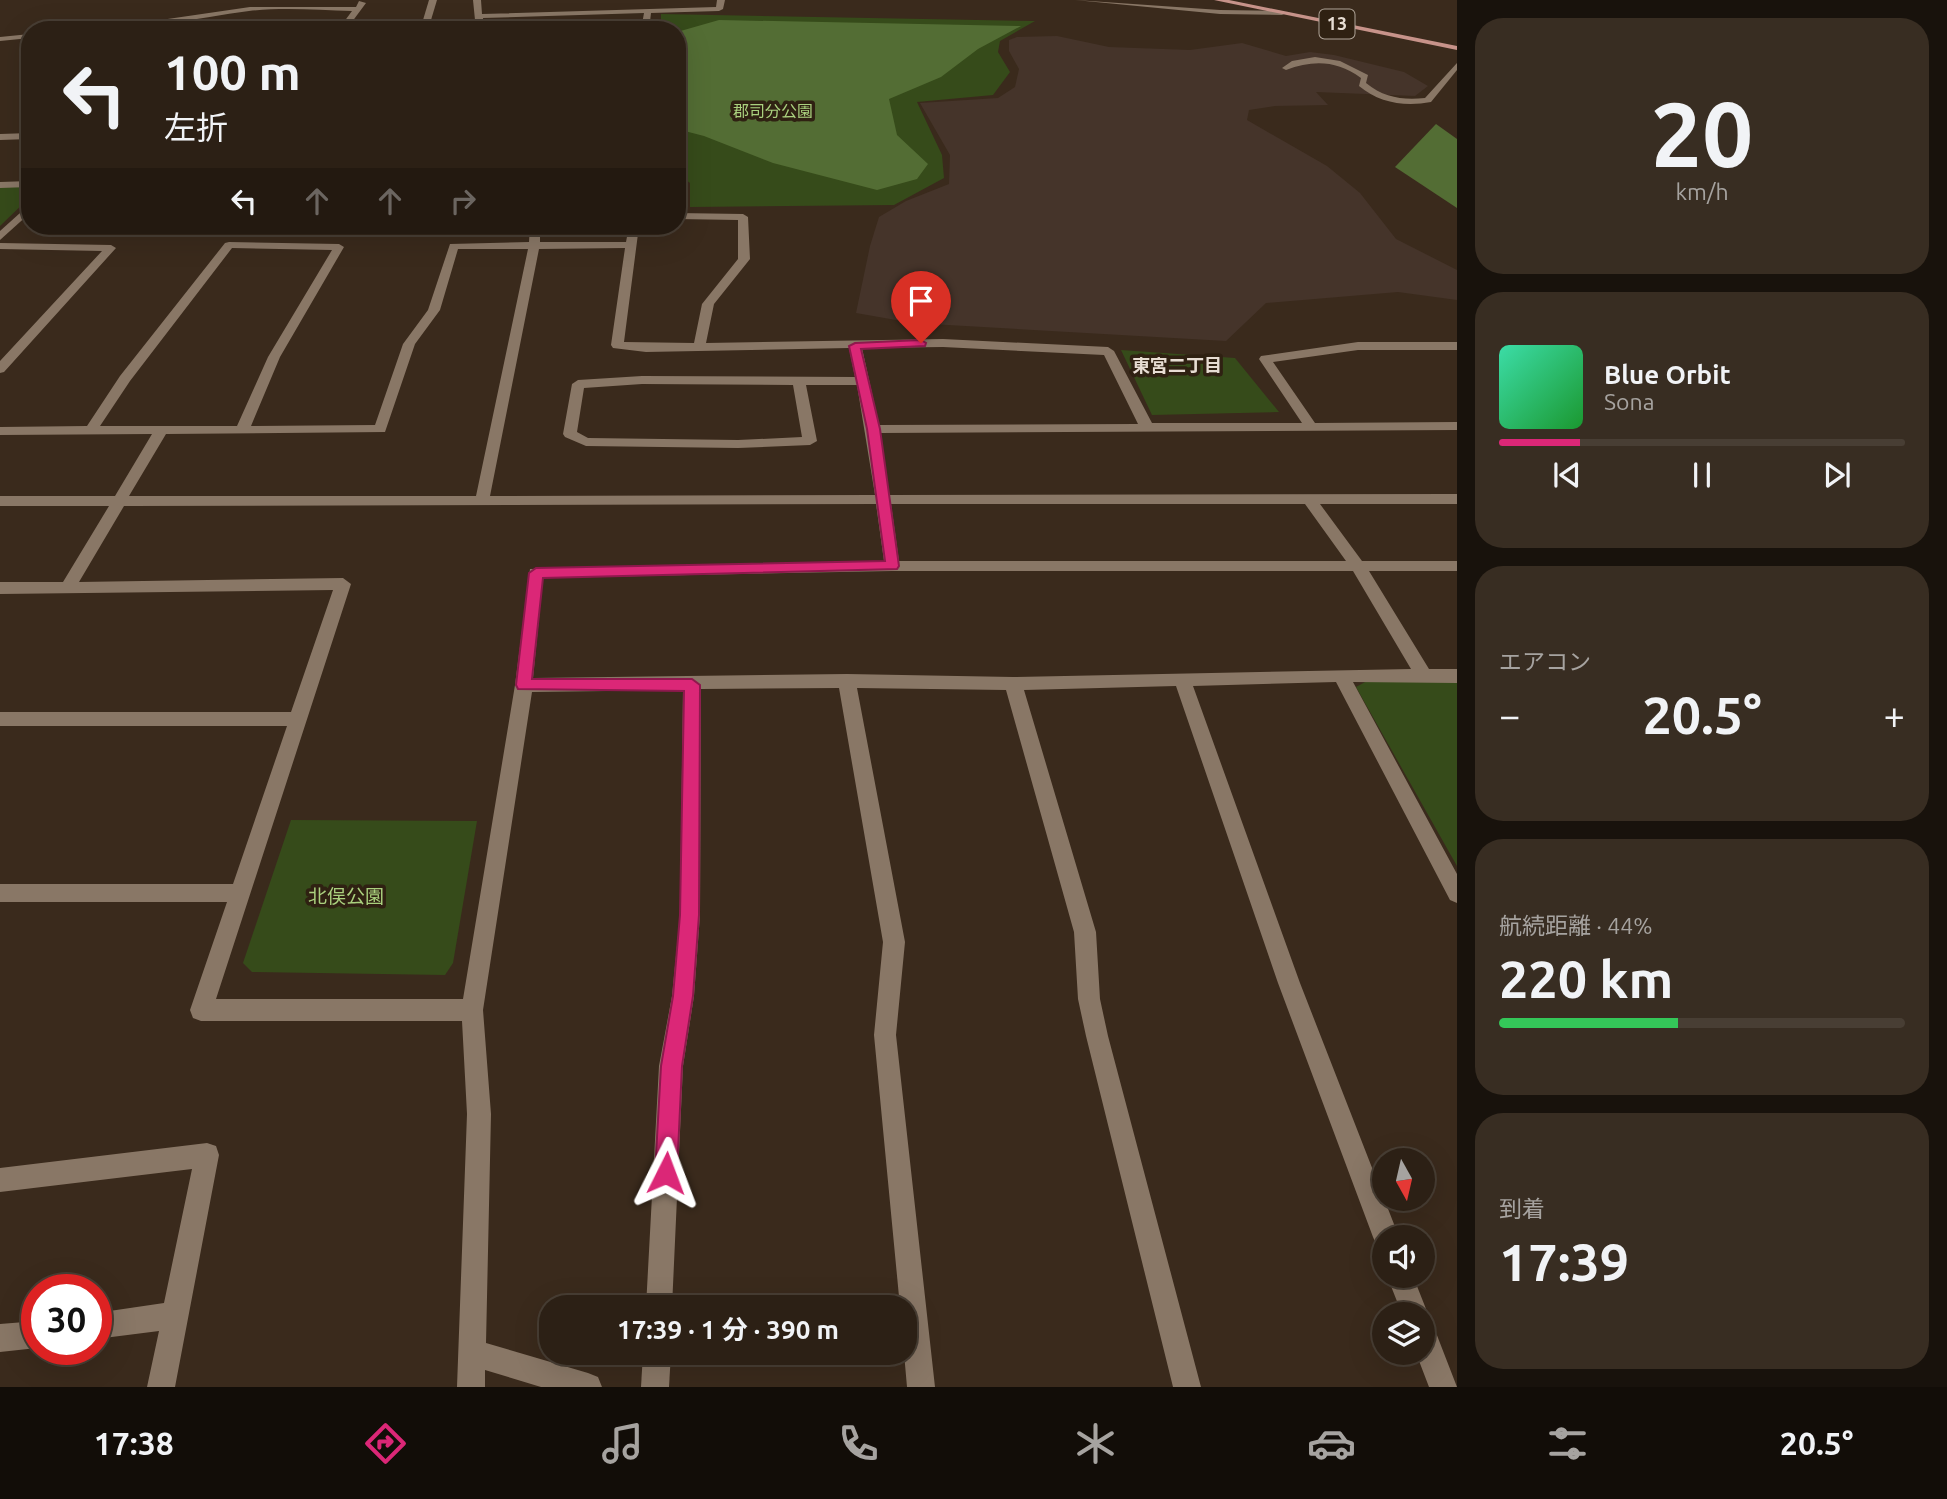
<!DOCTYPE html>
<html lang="ja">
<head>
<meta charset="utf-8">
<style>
  :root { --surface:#2c2015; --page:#382d22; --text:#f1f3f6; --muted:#a6a3a0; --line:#483e34; --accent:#db2777 }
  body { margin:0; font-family:Ubuntu,"Noto Sans JP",sans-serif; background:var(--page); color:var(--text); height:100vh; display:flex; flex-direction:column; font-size:26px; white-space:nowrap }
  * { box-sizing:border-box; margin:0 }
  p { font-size:23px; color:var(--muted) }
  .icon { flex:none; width:38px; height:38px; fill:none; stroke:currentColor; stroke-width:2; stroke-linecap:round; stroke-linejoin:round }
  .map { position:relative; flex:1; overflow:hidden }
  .details { display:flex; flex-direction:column; gap:18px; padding:18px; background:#18120c; width:490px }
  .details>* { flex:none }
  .top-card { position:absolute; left:21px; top:21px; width:665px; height:214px; border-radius:28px; box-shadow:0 7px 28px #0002,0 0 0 2px var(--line); background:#2c2015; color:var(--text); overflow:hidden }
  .needle { width:46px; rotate:172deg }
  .fabs { position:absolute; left:1372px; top:1148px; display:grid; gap:14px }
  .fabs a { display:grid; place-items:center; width:63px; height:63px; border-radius:50%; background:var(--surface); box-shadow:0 7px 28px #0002,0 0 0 2px var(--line); font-size:35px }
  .speed { position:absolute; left:21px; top:1274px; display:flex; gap:14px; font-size:35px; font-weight:700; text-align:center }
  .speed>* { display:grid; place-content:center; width:91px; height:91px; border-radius:50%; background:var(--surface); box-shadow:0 7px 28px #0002,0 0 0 2px var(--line); line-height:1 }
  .speed .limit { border:10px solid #d22; background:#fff; color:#111 }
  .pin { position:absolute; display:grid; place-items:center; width:60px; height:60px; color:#fff; margin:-72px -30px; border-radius:50% 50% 50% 0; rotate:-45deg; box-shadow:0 0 7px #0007 }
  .pin .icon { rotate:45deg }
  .me { position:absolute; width:77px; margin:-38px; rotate:3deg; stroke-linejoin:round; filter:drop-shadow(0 0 5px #0008) }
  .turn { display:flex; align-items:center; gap:24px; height:147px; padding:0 28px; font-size:32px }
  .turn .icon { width:91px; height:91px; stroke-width:2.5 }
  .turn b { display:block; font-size:49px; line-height:60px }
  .lanes { display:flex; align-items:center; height:66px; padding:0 28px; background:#0003; justify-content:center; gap:35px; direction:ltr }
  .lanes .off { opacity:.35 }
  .big { font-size:52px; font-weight:700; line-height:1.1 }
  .details .widget { flex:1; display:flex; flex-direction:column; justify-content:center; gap:10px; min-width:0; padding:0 24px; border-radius:28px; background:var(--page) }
  .details .dial { align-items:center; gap:0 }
  .dial b { font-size:91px; line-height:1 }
  .song { display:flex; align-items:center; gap:21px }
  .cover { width:84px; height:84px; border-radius:10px; background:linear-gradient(135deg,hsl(160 70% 55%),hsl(130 70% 35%)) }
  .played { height:7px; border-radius:4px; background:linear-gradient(90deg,var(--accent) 20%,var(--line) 20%) }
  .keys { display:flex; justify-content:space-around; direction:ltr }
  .heat { display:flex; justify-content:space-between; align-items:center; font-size:38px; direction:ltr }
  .charge { height:10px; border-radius:5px; background:linear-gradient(90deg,#34c759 44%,var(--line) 0) }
  .trip { position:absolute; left:539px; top:1295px; width:378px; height:70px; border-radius:28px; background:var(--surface); box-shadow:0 7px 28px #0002,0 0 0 2px var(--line); font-weight:700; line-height:70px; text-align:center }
  .tab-bar { display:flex; height:112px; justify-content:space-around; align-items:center; background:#120d08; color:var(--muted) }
  .tab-bar .icon { width:49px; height:49px }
  .tab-bar .on { color:var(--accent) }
  .tab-bar b { font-size:32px; color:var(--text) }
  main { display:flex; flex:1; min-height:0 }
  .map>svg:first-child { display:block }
  .education { fill:#45342a }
  .green { fill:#364b1a }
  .forest { fill:#536d34 }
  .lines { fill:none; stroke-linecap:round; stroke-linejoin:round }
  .minor { fill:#897766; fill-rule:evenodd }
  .major { fill:#c7938a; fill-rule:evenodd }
  .route { fill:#db2777; stroke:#8e194d; stroke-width:2 }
  .labels { text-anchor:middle; stroke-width:7; stroke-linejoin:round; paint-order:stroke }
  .far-park-label { font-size:16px; fill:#aad17e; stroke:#2f2112 }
  .shield { fill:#2f2112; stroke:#b0a599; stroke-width:2 }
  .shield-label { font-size:18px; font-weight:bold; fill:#e7ddd3 }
  .far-neighbourhood-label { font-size:18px; font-weight:bold; fill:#e7ddd3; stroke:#2f2112 }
  .park-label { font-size:19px; fill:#aad17e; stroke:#2f2112 }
</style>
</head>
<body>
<main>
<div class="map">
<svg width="1457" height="1387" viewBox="0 0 1457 1387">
  <rect width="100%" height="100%" fill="#3a2a1c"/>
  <polygon class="education" points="1057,36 1109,47 1190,50 1242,43 1286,56 1310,52 1334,55 1404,72 1428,86 1415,96 1316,92 1328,105 1275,106 1249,110 1247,120 1327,166 1360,193 1396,239 1457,270 1457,300 1398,292 1266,303 1226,341 913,323 856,313 870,246 879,217 906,201 949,184 950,155 920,103 998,98 1015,87 1019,69 1009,51 1009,40 1017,37"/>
  <g class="green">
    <polygon points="661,14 1035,21 1000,41 998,52 1010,72 993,95 917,102 942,155 944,178 894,205 690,207 690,183 677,173 677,30 657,30 661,26"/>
    <polygon points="0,187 30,187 30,197 0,226"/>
    <polygon points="1121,350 1235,358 1279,412 1152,415"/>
    <polygon points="1367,681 1457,681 1457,866 1356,687"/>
    <polygon points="291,820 477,821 453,963 445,975 252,972 243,963"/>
  </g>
  <g class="forest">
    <polygon points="719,20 1021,26 978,49 941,77 889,99 897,135 928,164 917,179 877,190 773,163 704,136 677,129 677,32"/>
    <polygon points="1436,124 1457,139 1457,208 1395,167"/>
  </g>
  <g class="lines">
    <g class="minor">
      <polygon points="429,0 437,0 428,30 420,30"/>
      <polygon points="473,0 481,0 482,14 716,7 717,0 725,0 723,9 719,11 651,13 649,30 641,30 644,13 483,18 484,30 476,30"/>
      <polygon points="1075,0 1220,10 1282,11 1286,13 1282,15 1220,14"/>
      <path d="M359 1 366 3 346 30H338L352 11C318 10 283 7 249 11 196 18 146 30 92 30L250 7H356Z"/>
      <polygon points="30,34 30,38 0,41 0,37"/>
      <path d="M1315 57 1340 61 1368 75 1366 83C1384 98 1403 100 1425 98L1457 63V70L1431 102C1405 107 1379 103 1359 86L1361 78C1336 60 1313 60 1286 70L1282 68 1292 61Z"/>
      <polygon points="30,133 30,139 0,140 0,134"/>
      <polygon points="30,181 30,187 0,188 0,182"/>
      <polygon points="30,204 30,213 0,240 0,231"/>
      <path d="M677 213 743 214 748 217 750 259 714 304 706 343 943 339 1108 347 1114 351 1152 423H1302L1259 359 1261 356 1358 342H1457V350H1358L1273 362 1315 423 1457 422V430L880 433 889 495 1457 494V504H1320L1362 561H1457V571H1369L1429 669H1457V683L1353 682 1457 874V903L1450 900 1336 682 1193 686 1300 983 1399 1237H1384V1249L1377 1246 1373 1237 1278 983 1176 686 1024 690 1096 932 1100 999 1108 1036 1201 1387H1173L1086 1036 1078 999 1074 932 1006 690 857 688 905 942 896 1035 935 1387H907L904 1353 905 1307H900L874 1035 883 942 839 688 701 689 700 915 694 996 683 1066 672 1307H646L659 1066 672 996 680 915 683 690 532 692 483 1010 491 1114 486 1343 588 1373 598 1377 602 1387H541L485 1370V1387H457L467 1114 462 1021H201L193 1018 190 1010 227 902H0V884H233L287 726H0V712H291L333 590 0 594V582H63L109 506H0V496H115L152 434 0 435V427L87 426 120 376 225 243 229 242 339 244 344 247 280 357 251 426 375 425 403 344 428 310 450 244 529 242 530 226H540V242H626L629 226H639L624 342 694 343 702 304 738 259V220L677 219ZM232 248 332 250 268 357 237 426H100L130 381ZM625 248 611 345 613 348 646 352 849 348 855 377 642 376 578 380 572 384 563 434 565 437 586 446 738 448 810 445 817 441 806 385H857L875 495 490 496 539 249ZM458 249H528L476 496H129L166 434 385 432 415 344 440 310ZM943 347 1104 355 1138 424 879 425 862 348ZM642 384 793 385 802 437 738 440 588 438 577 432 584 388ZM876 504 884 561 530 569 515 685 463 999H216L351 584 343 578 79 582 124 506ZM891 504H1305L1346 561H899ZM892 571H1353L1411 669 1013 677 847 674 533 678 543 578Z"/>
      <polygon points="122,226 133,226 132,228 242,226 234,234 123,234 118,231"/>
      <polygon points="351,226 361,228 466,226 460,232 355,234 350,231"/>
      <polygon points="0,243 111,245 116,248 4,372 0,373 0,361 102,251 0,249"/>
      <polygon points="207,1143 216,1146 219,1155 175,1387 147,1387 159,1331 96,1339 96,1313 164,1303 192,1169 0,1192 0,1168"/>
      <polygon points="1387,1276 1413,1276 1428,1314 1425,1322 1433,1325 1457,1387 1429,1387 1416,1353 1423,1353 1423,1314 1402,1314"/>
      <polygon points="37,1321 37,1348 0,1352 0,1324"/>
      <polygon points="643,1353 671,1353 669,1387 641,1387"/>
    </g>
    <polygon class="major" points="1214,0 1229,0 1457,46 1457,50"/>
  </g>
  <polygon class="route" points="921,340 926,343 925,346 861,349 880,429 899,566 897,569 543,578 532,679 692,679 700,685 699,915 693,996 682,1066 677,1173 674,1181 666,1184 658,1181 655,1173 661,1066 673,996 680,915 684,691 518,689 516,685 529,573 536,568 885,561 867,429 849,346 855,343"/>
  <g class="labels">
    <g class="far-park-label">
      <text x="773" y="117">郡司分公園</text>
    </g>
    <rect class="shield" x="1319.5" y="9.5" width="35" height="29" rx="5"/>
    <g class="shield-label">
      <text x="1337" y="30">13</text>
    </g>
    <g class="far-neighbourhood-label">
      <text x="1177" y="372">東宮二丁目</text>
    </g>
    <g class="park-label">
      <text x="346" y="903">北俣公園</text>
    </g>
  </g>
</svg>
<div class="fabs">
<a><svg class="needle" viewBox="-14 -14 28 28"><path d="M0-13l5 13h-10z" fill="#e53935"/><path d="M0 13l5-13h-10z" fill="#a6a3a0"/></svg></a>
<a><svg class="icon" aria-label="sound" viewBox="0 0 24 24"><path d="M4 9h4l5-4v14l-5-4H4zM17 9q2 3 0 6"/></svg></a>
<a><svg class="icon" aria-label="layers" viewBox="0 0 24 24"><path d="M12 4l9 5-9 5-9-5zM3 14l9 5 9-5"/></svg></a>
</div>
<div class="speed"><div class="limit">30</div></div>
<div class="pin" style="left:921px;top:343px;background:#d93025"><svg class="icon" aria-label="arrive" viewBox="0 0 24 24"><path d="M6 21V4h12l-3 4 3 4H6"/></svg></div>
<svg class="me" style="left:666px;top:1173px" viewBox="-20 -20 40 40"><path d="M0-17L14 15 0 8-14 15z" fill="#db2777" stroke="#fff" stroke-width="4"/></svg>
<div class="trip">17:39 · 1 分 · 390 m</div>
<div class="top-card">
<div class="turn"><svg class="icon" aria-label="left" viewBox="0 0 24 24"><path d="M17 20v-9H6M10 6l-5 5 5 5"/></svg><div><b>100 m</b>左折</div></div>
<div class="lanes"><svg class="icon" aria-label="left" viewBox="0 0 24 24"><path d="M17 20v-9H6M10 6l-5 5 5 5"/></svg><svg class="icon off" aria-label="ahead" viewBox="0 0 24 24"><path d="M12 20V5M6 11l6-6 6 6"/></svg><svg class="icon off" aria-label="ahead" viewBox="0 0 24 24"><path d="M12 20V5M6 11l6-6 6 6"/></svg><svg class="icon off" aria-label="right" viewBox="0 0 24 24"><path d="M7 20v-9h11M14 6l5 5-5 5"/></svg></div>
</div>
</div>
<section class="details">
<div class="widget dial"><b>20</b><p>km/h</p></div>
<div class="widget">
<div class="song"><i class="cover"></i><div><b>Blue Orbit</b><p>Sona</p></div></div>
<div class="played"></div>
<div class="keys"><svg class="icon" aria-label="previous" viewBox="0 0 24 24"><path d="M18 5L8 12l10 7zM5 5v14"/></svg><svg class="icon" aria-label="pause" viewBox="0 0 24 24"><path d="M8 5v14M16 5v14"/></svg><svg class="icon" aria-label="next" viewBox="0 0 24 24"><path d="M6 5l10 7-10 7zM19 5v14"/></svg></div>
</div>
<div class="widget"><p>エアコン</p>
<div class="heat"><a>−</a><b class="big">20.5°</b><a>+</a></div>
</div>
<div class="widget"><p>航続距離 · 44%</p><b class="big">220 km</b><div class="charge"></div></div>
<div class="widget"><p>到着</p><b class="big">17:39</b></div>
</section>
</main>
<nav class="tab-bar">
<b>17:38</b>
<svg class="icon on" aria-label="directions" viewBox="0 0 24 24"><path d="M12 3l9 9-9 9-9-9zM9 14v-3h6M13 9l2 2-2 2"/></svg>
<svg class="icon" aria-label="music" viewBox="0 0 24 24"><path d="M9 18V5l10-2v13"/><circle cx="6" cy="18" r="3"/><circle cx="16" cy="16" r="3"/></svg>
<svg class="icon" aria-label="phone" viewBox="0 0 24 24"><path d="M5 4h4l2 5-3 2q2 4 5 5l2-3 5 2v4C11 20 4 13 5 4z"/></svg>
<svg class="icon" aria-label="climate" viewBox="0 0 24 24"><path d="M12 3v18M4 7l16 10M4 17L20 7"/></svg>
<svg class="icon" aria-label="car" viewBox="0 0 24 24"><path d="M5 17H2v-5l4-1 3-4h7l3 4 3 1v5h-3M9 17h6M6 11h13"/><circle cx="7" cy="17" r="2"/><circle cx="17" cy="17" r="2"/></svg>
<svg class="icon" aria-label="filters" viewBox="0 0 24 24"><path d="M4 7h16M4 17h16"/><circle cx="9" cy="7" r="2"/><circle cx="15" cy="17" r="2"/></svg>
<b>20.5°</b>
</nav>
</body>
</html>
